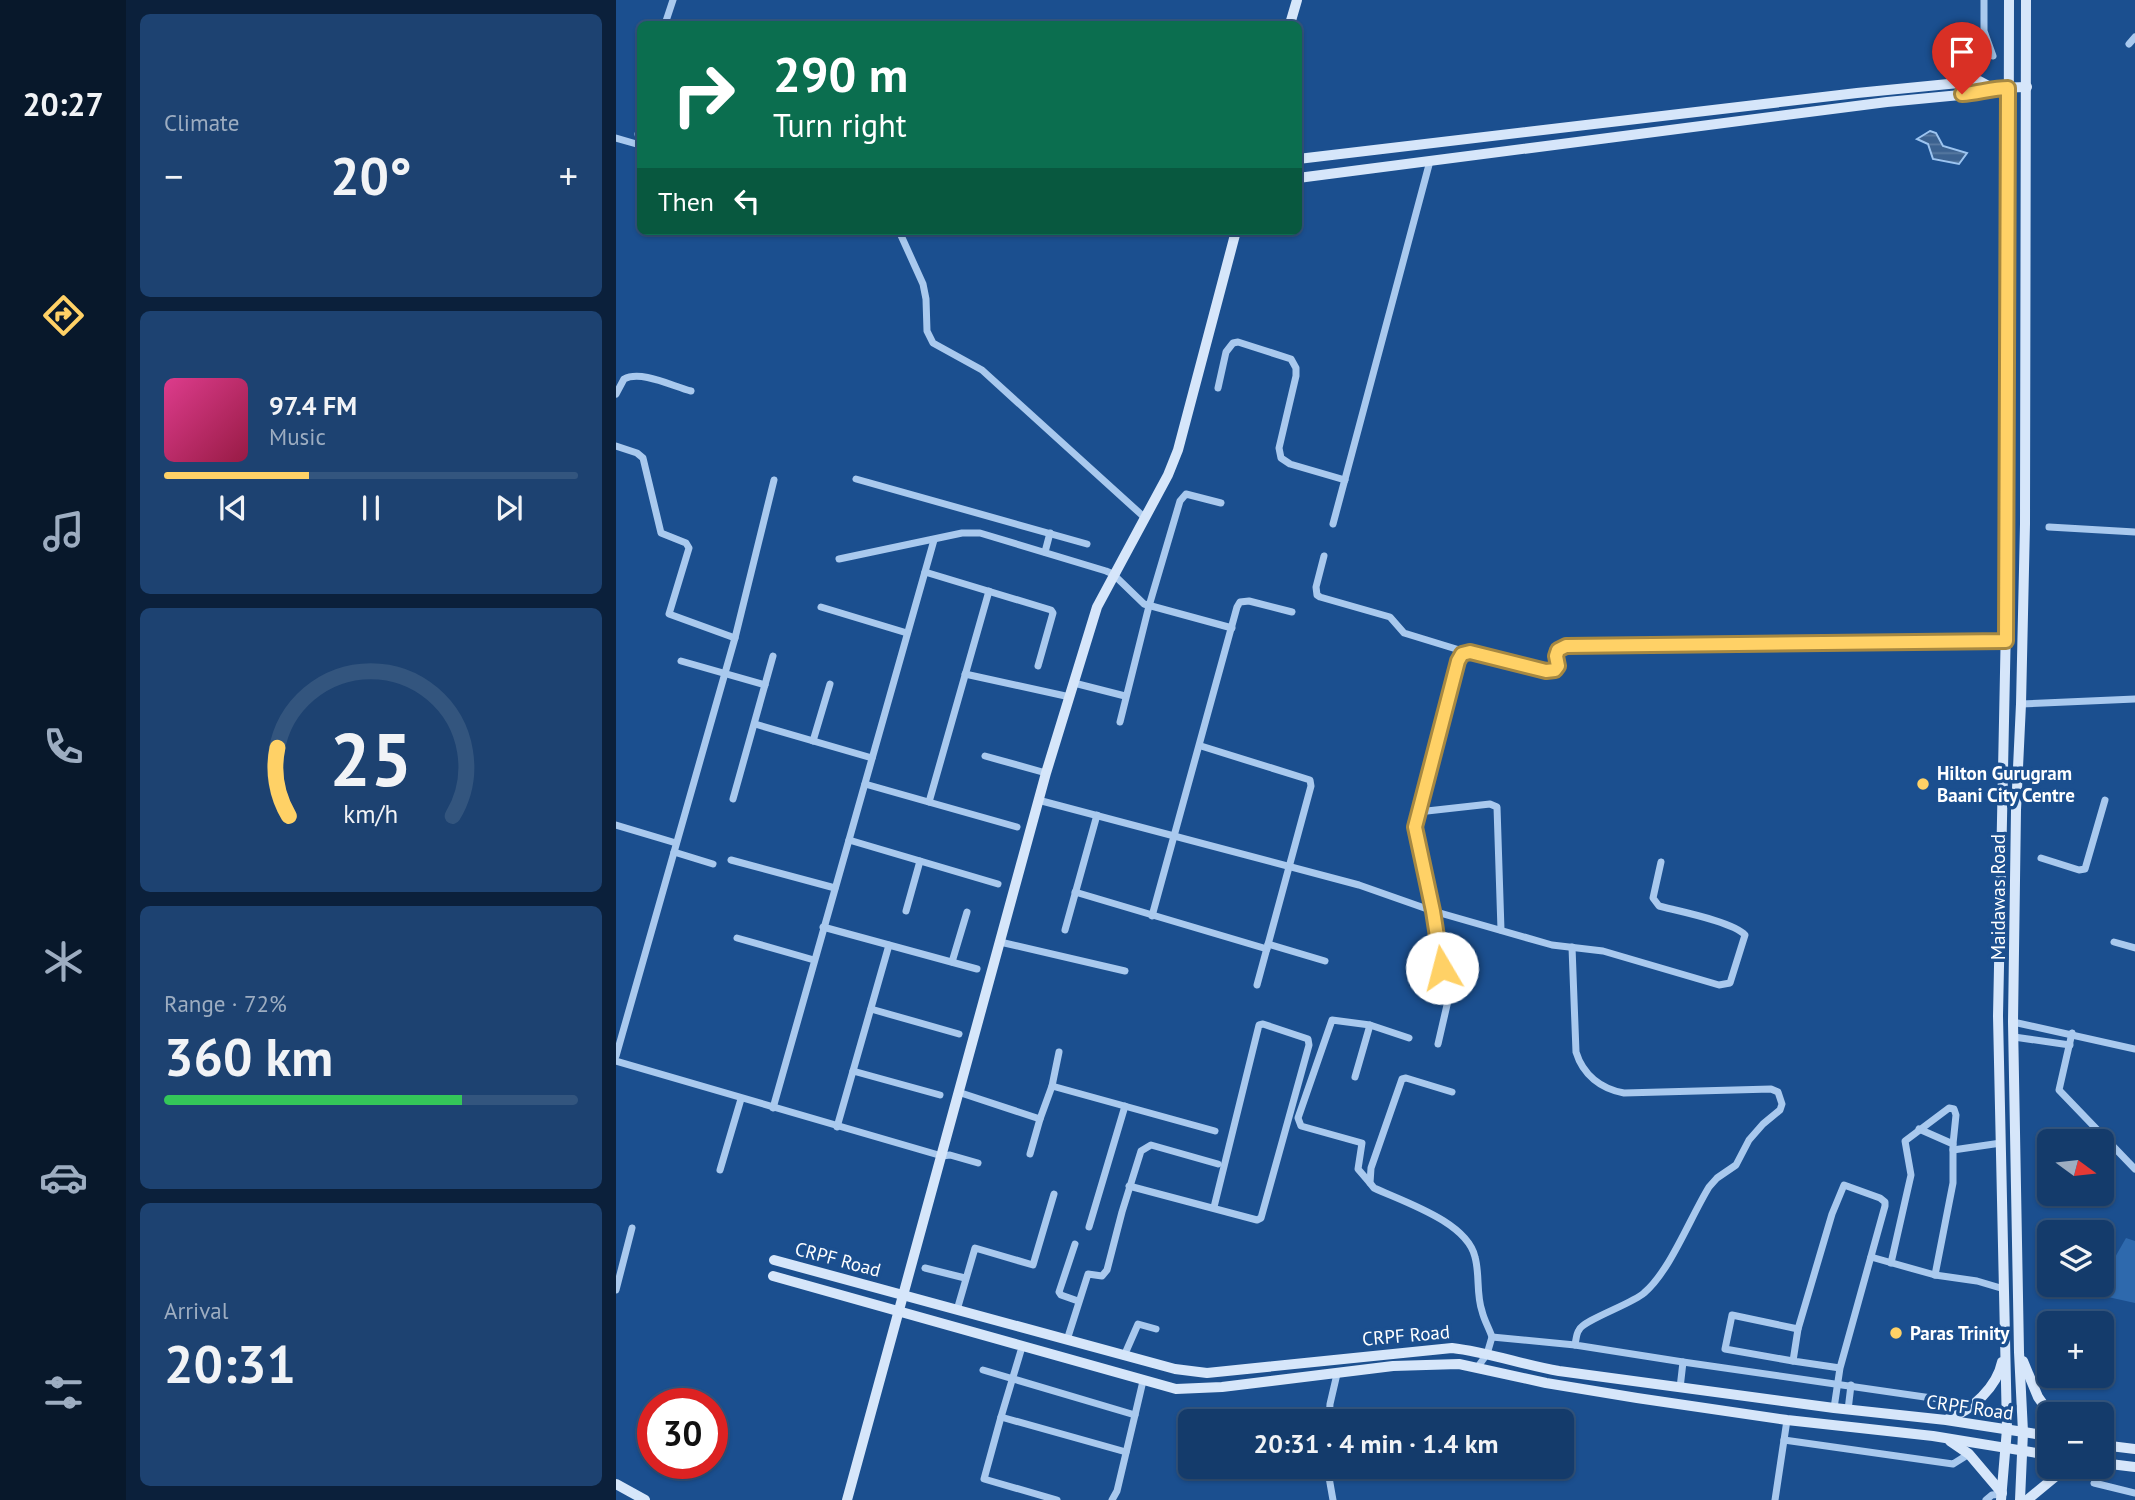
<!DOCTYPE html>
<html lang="en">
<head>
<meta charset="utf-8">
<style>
  :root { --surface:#143b6b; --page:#1d4271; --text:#f1f3f6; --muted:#9dadc1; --line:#33557e; --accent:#ffd166 }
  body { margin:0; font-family:"PT Sans",sans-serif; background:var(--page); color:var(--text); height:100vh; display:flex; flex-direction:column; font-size:26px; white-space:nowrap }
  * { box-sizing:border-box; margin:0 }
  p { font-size:23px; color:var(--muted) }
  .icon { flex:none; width:38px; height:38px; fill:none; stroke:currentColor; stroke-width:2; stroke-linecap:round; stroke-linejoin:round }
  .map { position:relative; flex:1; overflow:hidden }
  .sheet { display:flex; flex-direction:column; gap:14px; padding:14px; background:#0b203b; width:490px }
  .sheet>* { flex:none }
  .banner { position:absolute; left:21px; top:21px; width:665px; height:214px; border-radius:10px; box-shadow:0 2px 5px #0004,0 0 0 2px var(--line); background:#0b6e4f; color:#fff; overflow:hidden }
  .needle { width:46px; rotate:105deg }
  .controls { position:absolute; left:1421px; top:1129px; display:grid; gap:14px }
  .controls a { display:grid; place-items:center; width:77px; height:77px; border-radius:10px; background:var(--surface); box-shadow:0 2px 5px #0004,0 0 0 2px var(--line); font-size:35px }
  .speed { position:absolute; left:21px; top:1388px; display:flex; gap:14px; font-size:35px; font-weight:700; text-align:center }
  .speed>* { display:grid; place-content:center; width:91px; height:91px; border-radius:50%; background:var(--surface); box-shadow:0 2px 5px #0004,0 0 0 2px var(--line); line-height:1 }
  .speed .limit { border:10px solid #d22; background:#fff; color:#111 }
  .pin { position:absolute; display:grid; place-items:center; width:60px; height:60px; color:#fff; margin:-72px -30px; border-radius:50% 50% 50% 0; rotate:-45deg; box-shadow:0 0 7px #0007 }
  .pin .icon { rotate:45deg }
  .me { position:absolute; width:77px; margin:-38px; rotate:352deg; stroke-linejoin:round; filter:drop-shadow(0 0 5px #0008) }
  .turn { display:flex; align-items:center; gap:24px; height:147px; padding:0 21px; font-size:32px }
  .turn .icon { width:91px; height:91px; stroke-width:2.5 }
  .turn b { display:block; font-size:49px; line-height:60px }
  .then { display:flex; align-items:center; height:66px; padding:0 21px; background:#0003; gap:14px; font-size:26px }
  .big { font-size:52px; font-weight:700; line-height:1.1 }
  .sheet .tile { flex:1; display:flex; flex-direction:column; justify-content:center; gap:10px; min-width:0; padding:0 24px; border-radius:10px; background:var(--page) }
  .sheet .dial { align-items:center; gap:0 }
  .dial svg { height:182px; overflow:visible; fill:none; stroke:var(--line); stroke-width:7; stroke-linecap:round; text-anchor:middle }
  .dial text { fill:var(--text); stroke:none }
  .song { display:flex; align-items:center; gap:21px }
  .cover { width:84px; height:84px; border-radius:10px; background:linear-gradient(135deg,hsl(330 70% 55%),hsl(340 70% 35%)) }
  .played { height:7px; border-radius:4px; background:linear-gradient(90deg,var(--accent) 35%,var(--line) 35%) }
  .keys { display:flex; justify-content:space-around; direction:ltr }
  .heat { display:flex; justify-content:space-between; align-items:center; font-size:38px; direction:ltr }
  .charge { height:10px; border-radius:5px; background:linear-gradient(90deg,#34c759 72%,var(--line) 0) }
  .trip { position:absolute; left:562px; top:1409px; width:396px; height:70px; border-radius:10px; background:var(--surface); box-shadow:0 2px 5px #0004,0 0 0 2px var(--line); font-weight:700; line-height:70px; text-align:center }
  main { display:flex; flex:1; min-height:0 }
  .dock { display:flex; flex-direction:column; width:126px; justify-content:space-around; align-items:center; background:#08182b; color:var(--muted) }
  .dock .icon { width:49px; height:49px }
  .dock .current { color:var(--accent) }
  .dock b { font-size:32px; color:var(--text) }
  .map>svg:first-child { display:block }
  .green { fill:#2e69ad }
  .water { fill:url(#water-rules); stroke:#9cc4f0; stroke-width:2 }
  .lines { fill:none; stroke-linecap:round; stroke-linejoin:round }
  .street { stroke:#a9c9ee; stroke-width:7 }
  .secondary { stroke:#d6e6fa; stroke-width:10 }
  .route-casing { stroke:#a68842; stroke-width:18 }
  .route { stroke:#ffd166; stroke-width:12 }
  .poi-dot { fill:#ffd166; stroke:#1b4f8f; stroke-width:2.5 }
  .labels { text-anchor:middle; stroke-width:7; stroke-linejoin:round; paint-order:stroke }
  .poi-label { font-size:19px; font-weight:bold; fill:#fff; stroke:#1b4f8f; text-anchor:start }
  .street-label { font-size:19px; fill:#fff; stroke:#1b4f8f }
</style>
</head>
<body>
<main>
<nav class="dock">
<b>20:27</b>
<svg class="icon current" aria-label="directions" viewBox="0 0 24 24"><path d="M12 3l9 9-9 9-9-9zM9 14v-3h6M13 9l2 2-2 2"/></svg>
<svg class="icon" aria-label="music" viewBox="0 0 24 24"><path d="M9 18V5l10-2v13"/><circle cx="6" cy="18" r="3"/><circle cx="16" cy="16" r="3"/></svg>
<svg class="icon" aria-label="phone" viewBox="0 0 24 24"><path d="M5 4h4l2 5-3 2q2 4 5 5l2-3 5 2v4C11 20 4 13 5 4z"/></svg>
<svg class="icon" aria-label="climate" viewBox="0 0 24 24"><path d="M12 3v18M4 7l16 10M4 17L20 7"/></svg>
<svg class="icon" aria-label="car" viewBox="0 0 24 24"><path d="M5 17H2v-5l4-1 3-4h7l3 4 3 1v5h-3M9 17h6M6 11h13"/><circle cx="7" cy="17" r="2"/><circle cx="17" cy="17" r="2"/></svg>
<svg class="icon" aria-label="filters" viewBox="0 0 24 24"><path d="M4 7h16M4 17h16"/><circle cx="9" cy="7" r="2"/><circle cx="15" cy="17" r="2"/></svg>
</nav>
<section class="sheet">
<div class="tile"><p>Climate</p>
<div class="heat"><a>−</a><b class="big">20°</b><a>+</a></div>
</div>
<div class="tile">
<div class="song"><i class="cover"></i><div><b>97.4 FM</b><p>Music</p></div></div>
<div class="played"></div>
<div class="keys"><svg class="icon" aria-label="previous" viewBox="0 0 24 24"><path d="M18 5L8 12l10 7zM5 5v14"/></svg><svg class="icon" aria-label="pause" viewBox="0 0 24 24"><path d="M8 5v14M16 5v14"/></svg><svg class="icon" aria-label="next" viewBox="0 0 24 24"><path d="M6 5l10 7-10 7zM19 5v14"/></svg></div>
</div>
<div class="tile dial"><svg viewBox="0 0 100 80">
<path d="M14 69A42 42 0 1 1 86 69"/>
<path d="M14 69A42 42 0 0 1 9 39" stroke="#ffd166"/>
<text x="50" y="56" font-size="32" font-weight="700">25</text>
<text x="50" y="72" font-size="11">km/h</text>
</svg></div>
<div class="tile"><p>Range · 72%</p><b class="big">360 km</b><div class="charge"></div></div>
<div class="tile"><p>Arrival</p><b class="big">20:31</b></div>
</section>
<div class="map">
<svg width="1519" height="1500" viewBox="0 0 1519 1500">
  <defs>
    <pattern id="water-rules" width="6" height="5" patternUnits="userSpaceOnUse" patternTransform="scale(1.75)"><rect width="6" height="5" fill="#3c6290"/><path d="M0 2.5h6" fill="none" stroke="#597aa1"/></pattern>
  </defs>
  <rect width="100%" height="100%" fill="#1b4f8f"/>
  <polygon class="green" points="1510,1238 1519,1241 1519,1303 1492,1297 1494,1266"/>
  <polygon class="water" points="1314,131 1320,133 1327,146 1351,153 1343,164 1317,159 1312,144 1301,139"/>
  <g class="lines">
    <g class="street">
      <polyline points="1368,0 1368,31 1377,56"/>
      <polyline points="49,24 57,0"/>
      <polyline points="1513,44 1519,37"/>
      <polyline points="0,138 24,145"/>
      <polyline points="24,144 22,134 24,127"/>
      <polyline points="283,231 307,284 310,299 311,331 317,343 366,370 528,517"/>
      <polyline points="602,388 610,352 617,343 622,342 675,359 680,368 680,376 663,448 665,458 674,464 729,480"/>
      <path d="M0 394 8 379C25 370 56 386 75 391"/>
      <polyline points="0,446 21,453 27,458 45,533 70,543 73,548 53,614 119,638"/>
      <polyline points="240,479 471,544"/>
      <polyline points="717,524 814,161"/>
      <polyline points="1433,527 1519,532"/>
      <polyline points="429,552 434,533"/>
      <polyline points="708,556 700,587 701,595 704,597 774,617 788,633 850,652"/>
      <polyline points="223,559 346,533 364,533 490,571 497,574 528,604 616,628"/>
      <polyline points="309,572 435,610 437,613 422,666"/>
      <polyline points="205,607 291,633"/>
      <polyline points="65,661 149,685"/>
      <polyline points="349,674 454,697"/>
      <polyline points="458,683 509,696"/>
      <polyline points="1405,704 1519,699"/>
      <polyline points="504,722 533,606 564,501 570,494 605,503"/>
      <polyline points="139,724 256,758"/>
      <polyline points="197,741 214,684"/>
      <polyline points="585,746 694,780 695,786 641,985"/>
      <polyline points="369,756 430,773"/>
      <polyline points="249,784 401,827"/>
      <polyline points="117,799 157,656"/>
      <path d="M422 800 743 885 817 911 936 945 987 951 1103 985 1114 983 1129 935C1118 922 1062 911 1043 906L1037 898 1045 862"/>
      <polyline points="313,802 373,591"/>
      <polyline points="802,812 874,804 881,807 885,930"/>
      <polyline points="0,825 60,843"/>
      <polyline points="233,840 382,884"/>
      <polyline points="58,852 97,864"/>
      <polyline points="1425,858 1463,870 1469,869 1489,800"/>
      <polyline points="115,860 219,888"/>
      <polyline points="459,892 651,949"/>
      <polyline points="290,911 304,861"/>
      <polyline points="536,916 621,607 624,602 633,601 676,612"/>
      <polyline points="207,927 361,969"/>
      <polyline points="449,930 481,815"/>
      <polyline points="121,938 198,960"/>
      <polyline points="384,942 509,971"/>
      <polyline points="1498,942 1519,948"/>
      <polyline points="652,944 709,961"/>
      <path d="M956 947 960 1052C967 1075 985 1089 1008 1093L1155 1089 1162 1092 1166 1104 1164 1110 1147 1124 1133 1140 1120 1165 1101 1178 1093 1187C1074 1218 1054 1271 1028 1293 1016 1304 967 1320 963 1330 960 1334 960 1341 959 1345L1067 1362 1064 1388"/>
      <polyline points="336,962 351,912"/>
      <polyline points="255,1009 343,1034"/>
      <polyline points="1397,1022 1519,1049"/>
      <polyline points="1456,1033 1443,1090 1519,1169"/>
      <polyline points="1398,1037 1454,1045"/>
      <polyline points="822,1044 834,992 826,968 817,911 799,827 842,661 847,654 854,652 930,671 939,670 942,666 940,656 942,650 950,646 1390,641"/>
      <polyline points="0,1056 119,638 158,480"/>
      <polyline points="0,1061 326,1156 334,1155 362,1163"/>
      <polyline points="237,1071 324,1095"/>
      <polyline points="739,1077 754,1025"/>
      <polyline points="436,1086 443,1052"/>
      <polyline points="342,1092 424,1119 436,1086 599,1131"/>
      <path d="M836 1092 790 1078 786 1079 755 1168 754 1183 758 1188C788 1202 851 1222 859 1257 864 1275 860 1294 866 1311 868 1320 873 1328 876 1337L871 1354 861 1368"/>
      <polyline points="157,1108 318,540"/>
      <polyline points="221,1127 273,945"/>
      <polyline points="1303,1129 1337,1144 1337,1183 1319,1275"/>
      <polyline points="1337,1150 1385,1143"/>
      <polyline points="414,1154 424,1119"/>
      <polyline points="104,1170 125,1099"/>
      <polyline points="754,1183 742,1169 746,1143 685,1126 682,1118 716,1020 754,1025 793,1038"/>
      <polyline points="513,1186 641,1220 645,1218 693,1045 692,1039 647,1024 643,1025 598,1207"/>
      <polyline points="473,1227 509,1106"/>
      <polyline points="459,1244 443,1292 445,1295 462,1301"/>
      <polyline points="1255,1257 1319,1275 1361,1281 1388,1289"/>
      <polyline points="1275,1263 1295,1175 1289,1141 1333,1108 1338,1109 1340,1115 1337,1144"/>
      <polyline points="309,1268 349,1278"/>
      <polyline points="0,1290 16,1228"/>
      <polyline points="341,1310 359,1248 417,1265 438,1194"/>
      <polyline points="876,1337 959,1345"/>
      <polyline points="451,1340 472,1274 486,1276 491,1270 506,1212 525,1151 535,1145 602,1164"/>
      <polyline points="406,1347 385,1417 510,1452"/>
      <polyline points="508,1356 522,1324 540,1329"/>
      <polyline points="1177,1361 1109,1349 1116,1315 1182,1329"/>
      <polyline points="1067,1362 1357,1404"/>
      <polyline points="367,1370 519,1415 527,1381"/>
      <polyline points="1218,1408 1224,1368 1269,1206 1269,1202 1264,1198 1228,1185 1216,1214 1182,1329 1177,1361 1224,1368"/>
      <polyline points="1232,1410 1235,1385"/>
      <polyline points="385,1417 368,1479 441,1500"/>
      <polyline points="713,1421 714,1404 721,1374"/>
      <polyline points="1168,1440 1337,1464 1353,1454"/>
      <polyline points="711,1466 717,1500"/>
      <polyline points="1478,1483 1519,1493"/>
      <polyline points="496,1500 501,1491 519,1415"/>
      <polyline points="1159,1500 1171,1420"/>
      <polyline points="1370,1500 1376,1495 1386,1494"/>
    </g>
    <g class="secondary">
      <polyline points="674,24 681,0"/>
      <polyline points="682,159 1241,93 1363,81 1376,88"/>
      <polyline points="682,178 1271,102 1365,93 1376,88 1411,87"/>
      <path d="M158 1260 559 1369 591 1373 836 1348C872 1352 907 1365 943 1371L1218 1408 1330 1420 1433 1436"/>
      <polyline points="157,1276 560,1389 606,1387 777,1366 843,1364 930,1383 1021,1398 1171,1420 1317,1436 1433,1455"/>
      <polyline points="1407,1361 1422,1397 1434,1414"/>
      <path d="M1332 1419C1356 1410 1381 1387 1386 1362"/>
      <polyline points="1334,1441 1353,1454 1386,1493"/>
      <polyline points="1486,1445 1519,1449"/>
      <polyline points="1486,1463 1519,1467"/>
      <polyline points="0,1484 29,1500"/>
      <polyline points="231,1500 430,773 481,607 552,475 562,450 620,231"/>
      <polyline points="1385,1500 1391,1429 1382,1016 1392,525 1393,0"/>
      <polyline points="1404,1500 1407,1432 1403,1352 1397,1022 1400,810 1405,704 1409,524 1410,0"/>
      <polyline points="1411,1500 1439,1477 1464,1466"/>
    </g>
  </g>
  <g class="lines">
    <g class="route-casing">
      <path id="route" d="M826 968 817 911 799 827 842 661 846 654 854 652 930 671 939 670 942 666 940 656 942 650 950 646 1390 641 1392 88C1376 88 1362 93 1346 94"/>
    </g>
    <use href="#route" class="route"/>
  </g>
  <g class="poi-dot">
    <circle cx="1307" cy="784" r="7"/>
    <circle cx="1280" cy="1333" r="7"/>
  </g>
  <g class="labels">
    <g class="poi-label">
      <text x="1321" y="780">Hilton Gurugram<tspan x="1321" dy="22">Baani City Centre</tspan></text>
      <text x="1294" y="1340">Paras Trinity</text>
    </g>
    <g class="street-label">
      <text transform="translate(1382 897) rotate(-90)" y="7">Maidawas Road</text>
      <text transform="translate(222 1259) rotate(15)" y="7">CRPF Road</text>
      <text transform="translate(790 1335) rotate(-5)" y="7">CRPF Road</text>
      <text transform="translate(1354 1407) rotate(8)" y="7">CRPF Road</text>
    </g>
  </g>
</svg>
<div class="controls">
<a><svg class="needle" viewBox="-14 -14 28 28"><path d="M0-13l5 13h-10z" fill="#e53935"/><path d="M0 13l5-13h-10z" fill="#9dadc1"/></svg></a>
<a><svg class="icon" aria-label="layers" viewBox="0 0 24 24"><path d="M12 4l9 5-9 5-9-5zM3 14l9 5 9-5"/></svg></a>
<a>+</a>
<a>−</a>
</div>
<div class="speed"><div class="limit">30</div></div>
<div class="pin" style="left:1346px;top:94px;background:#d93025"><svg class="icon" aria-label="arrive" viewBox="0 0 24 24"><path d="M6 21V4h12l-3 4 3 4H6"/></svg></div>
<svg class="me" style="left:826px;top:968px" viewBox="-20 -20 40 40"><circle r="19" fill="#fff"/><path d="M0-13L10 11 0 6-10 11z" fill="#ffd166"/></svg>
<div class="trip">20:31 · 4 min · 1.4 km</div>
<div class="banner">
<div class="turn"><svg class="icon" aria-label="right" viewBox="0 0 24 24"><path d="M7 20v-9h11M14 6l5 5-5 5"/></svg><div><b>290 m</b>Turn right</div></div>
<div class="then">Then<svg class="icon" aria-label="left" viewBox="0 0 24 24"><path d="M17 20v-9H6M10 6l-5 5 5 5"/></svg></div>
</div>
</div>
</main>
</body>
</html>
